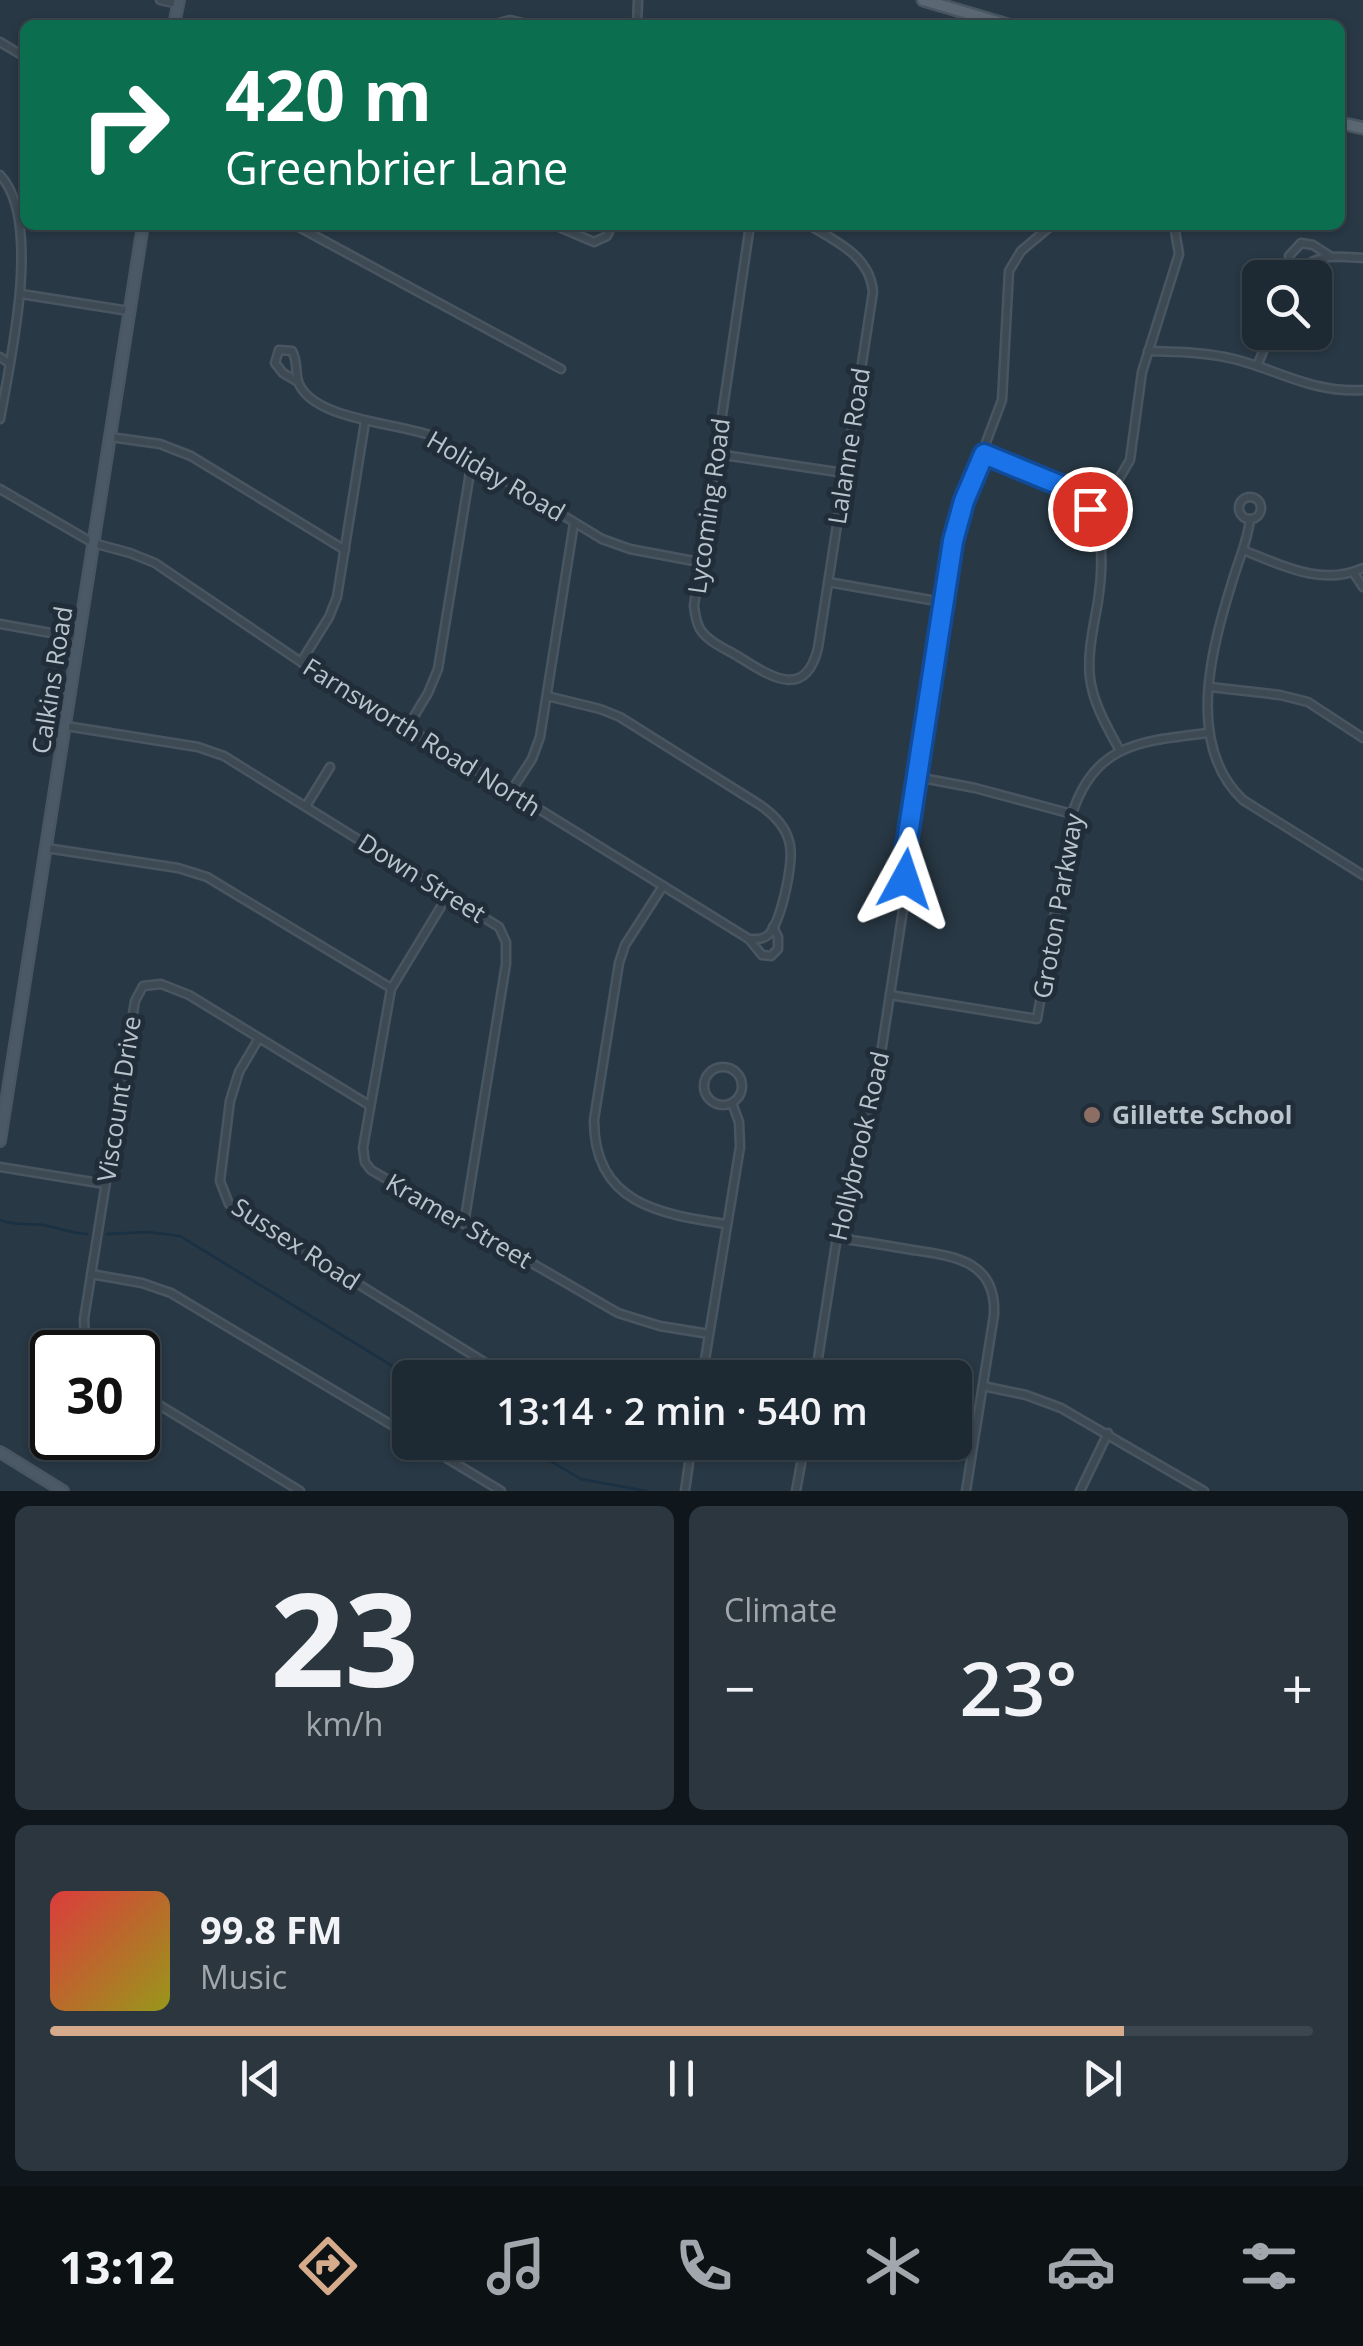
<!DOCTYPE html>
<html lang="en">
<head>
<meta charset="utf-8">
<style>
  :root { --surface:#1e2a33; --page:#2b363f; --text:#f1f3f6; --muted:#a1a7ac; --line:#3c464e; --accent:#d6ab8b }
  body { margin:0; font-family:"Open Sans",sans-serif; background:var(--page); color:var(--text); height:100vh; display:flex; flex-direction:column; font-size:38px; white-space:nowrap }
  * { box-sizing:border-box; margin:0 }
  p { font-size:32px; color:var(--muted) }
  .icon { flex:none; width:55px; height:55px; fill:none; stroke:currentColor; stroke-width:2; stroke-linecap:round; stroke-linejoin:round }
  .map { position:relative; height:1491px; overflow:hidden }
  .details { display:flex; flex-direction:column; gap:15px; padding:15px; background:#10171c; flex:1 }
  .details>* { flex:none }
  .guide { position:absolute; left:20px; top:20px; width:1325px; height:210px; border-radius:15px; box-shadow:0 2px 8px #0004,0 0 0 2px var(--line); background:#0b6e4f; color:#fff; overflow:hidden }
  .tools { position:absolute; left:1242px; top:260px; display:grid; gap:20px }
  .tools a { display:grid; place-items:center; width:90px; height:90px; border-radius:15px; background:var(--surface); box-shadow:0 2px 8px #0004,0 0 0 2px var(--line); font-size:50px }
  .speed { position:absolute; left:30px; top:1330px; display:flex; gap:20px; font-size:50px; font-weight:700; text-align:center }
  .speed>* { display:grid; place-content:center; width:130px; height:130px; border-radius:50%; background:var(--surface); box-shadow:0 2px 8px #0004,0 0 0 2px var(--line); line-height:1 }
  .speed .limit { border:5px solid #111; border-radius:15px; background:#fff; color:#111 }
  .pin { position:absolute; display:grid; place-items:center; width:85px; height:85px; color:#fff; margin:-42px; border:5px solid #fff; border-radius:50%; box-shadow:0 2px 10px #0007 }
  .me { position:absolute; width:110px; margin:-55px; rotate:5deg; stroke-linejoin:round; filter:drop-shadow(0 0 8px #0008) }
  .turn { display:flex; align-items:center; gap:35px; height:210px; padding:0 40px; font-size:45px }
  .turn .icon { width:130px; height:130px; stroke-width:2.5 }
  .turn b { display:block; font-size:70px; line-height:85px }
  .big { font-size:75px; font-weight:600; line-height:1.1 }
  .details .card { flex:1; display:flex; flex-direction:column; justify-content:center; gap:15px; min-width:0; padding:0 35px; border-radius:15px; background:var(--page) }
  .details .dial { align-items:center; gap:0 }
  .dial b { font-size:130px; line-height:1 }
  .song { display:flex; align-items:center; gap:30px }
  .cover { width:120px; height:120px; border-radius:15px; background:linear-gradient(135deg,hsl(0 70% 55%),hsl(60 70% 35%)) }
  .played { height:10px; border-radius:5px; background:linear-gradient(90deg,var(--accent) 85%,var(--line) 85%) }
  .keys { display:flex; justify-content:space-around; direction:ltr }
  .heat { display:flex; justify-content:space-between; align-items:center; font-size:55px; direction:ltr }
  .details .tiles { flex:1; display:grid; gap:15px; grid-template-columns:1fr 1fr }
  .card:last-child { grid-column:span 2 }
  .trip { position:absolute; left:392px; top:1360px; width:580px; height:100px; border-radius:15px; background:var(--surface); box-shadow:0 2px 8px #0004,0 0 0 2px var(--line); font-weight:600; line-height:100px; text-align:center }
  .dock { display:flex; height:160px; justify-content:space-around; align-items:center; background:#0c1114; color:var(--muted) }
  .dock .icon { width:70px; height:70px }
  .dock .active { color:var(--accent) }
  .dock b { font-size:45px; color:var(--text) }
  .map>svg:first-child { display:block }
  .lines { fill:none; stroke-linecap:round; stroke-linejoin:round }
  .stream { stroke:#1a3043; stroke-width:2.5 }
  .street-casing { stroke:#495560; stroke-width:11 }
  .secondary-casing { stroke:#495560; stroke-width:14 }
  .primary-casing { stroke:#495560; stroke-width:15 }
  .street { stroke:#3d4953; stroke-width:6 }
  .secondary { stroke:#4b5966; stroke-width:9 }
  .primary { stroke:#5b6873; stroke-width:10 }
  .route-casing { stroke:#114b97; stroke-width:25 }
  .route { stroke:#1a73e8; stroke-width:18 }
  .education-dot { fill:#8d6e63; stroke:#212e39; stroke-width:4 }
  .labels { text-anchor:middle; stroke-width:10; stroke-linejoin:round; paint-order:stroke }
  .street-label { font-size:25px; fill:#bac4cd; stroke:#212e39 }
  .poi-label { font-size:25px; font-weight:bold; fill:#bac4cd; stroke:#212e39; text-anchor:start }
</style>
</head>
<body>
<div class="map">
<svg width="1363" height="1491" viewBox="0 0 1363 1491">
  <rect width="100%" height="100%" fill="#283844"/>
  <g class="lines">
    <g class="stream">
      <path d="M0 1220C15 1226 28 1223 44 1225 59 1228 71 1233 87 1234"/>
      <polyline points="107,1234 147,1232 180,1236 412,1378"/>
      <polyline points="518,1442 581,1479 646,1491"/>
    </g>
    <g class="street-casing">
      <g id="street">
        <polyline points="160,0 178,4"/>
        <polyline points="492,25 510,20 531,25"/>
        <polyline points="637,25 638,0"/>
        <polyline points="0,42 25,57"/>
        <path d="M0 175C43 221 10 361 0 419"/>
        <polyline points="295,225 561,369"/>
        <polyline points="554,225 594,242 607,236 612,225"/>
        <path d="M750 225 694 606C695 614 696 622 700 629 708 642 726 649 739 657 770 676 805 701 818 648L873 292C870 256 837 242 809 225"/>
        <polyline points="1291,278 1289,256 1301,243 1313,245 1330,256"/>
        <path d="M1294 278C1313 252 1334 256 1363 258"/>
        <polyline points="21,294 129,311"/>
        <path d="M1148 351C1177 352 1206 352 1234 359 1281 371 1312 393 1363 390"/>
        <polyline points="0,357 9,363"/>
        <polyline points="1257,366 1271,332"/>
        <path d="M298 382 283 373 275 363 279 350 292 351C298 362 295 371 298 381 310 420 400 423 432 436L602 539 630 549 699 562"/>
        <polyline points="110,437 160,444 191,456 345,550"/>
        <polyline points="717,454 844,473"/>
        <path d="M984 454C1073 486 1114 495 1098 601 1094 626 1087 652 1090 678 1093 703 1107 727 1119 749"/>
        <polyline points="0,489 93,543 130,553 155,563 301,662 749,939 762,955 771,956 778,949 778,937 773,927"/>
        <circle cx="1250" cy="508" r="11"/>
        <polyline points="1090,509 1113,489 1130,460 1142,372 1179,254 1174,225"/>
        <path d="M1250 519C1248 540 1239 559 1233 579 1212 647 1184 744 1243 800L1363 875"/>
        <path d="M1243 550C1281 565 1322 587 1363 568"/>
        <polyline points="1353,572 1363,587"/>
        <polyline points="828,582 942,602"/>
        <polyline points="0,624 79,638"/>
        <polyline points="301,662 329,617 337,597 365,422"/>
        <polyline points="1210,687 1280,695 1308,702 1363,738"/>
        <path d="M547 696 600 709 620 717 760 805C773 814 785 825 789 841 795 859 782 917 770 933 764 940 757 939 749 939"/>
        <polyline points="66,726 198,747 224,756 499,927 506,942 506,964 464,1224"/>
        <polyline points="407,728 428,693 438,669 472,460"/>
        <polyline points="917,777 975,788 1072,814"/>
        <polyline points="511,791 532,759 540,737 574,523"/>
        <polyline points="306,806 330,767"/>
        <polyline points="46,848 178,868 207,877 391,988"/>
        <path d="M663 886 625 945 619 963 594 1120C594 1204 660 1214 726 1224"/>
        <polyline points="448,895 391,989 363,1148 365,1162 371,1170 618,1313 660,1326 709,1334"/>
        <path d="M890 995 1037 1019 1072 814C1095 742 1143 741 1208 733"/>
        <polyline points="259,1038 239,1072 230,1101 220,1181 229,1204 510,1378"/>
        <circle cx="723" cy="1086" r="19"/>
        <polyline points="0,1167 105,1184"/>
        <path d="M837 1238C860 1241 884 1245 907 1249 950 1256 997 1258 994 1315L966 1491"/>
        <polyline points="91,1274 142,1283 171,1293 410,1436"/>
        <polyline points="90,1352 85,1340 84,1319 135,1001 143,986 161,984 189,995 369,1105"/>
        <polyline points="702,1378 740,1147 739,1122 732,1103"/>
        <polyline points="815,1378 841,1211 877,1079 903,910 907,848 953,541 964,501 1002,400 1009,271 1021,251 1052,225"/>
        <polyline points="983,1386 1026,1395 1061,1408 1204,1491"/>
        <polyline points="138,1392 300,1491"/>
        <polyline points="420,1442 501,1491"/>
        <polyline points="685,1491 692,1442"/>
        <polyline points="796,1491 805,1442"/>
        <polyline points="1080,1491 1108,1433"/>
      </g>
    </g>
    <g class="secondary-casing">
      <g id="secondary">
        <polyline points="174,25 179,0"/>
        <polyline points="0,1141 143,225"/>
        <polyline points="0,1452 63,1491"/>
      </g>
    </g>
    <g class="primary-casing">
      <g id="primary">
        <polyline points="923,0 1008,25"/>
        <polyline points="1340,123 1363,128"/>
      </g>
    </g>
    <use href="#street" class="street"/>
    <use href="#secondary" class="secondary"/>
    <use href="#primary" class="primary"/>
  </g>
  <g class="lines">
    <g class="route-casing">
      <polyline id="route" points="905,879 906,848 953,541 964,501 984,454 1062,486 1090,509"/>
    </g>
    <use href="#route" class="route"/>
  </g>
  <circle class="education-dot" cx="1092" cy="1115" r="10"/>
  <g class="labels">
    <g class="street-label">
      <text transform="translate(849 446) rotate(-81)" y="9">Lalanne Road</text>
      <text transform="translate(496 476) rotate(30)" y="9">Holiday Road</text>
      <text transform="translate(709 506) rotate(-82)" y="9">Lycoming Road</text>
      <text transform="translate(52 680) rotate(-81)" y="9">Calkins Road</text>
      <text transform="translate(422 737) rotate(32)" y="9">Farnsworth Road North</text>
      <text transform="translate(422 878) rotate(32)" y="9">Down Street</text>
      <text transform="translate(1058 906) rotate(-80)" y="9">Groton Parkway</text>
      <text transform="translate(119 1099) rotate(-81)" y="9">Viscount Drive</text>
      <text transform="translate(859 1146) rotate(-77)" y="9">Hollybrook Road</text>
      <text transform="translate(459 1221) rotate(30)" y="9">Kramer Street</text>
      <text transform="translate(296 1244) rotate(33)" y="9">Sussex Road</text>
    </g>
    <g class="poi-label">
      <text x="1112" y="1124">Gillette School</text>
    </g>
  </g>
</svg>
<div class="tools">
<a><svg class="icon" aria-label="search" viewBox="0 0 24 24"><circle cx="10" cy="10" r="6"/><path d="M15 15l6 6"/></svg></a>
</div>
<div class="speed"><div class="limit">30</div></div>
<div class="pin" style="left:1090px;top:509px;background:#d93025"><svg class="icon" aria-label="arrive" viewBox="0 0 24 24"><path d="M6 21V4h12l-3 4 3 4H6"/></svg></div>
<svg class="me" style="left:905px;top:879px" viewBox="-20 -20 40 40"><path d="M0-17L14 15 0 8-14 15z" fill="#1a73e8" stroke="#fff" stroke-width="4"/></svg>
<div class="trip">13:14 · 2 min · 540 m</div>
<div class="guide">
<div class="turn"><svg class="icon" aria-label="right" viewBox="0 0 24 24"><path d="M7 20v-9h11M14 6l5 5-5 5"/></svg><div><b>420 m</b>Greenbrier Lane</div></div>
</div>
</div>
<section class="details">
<div class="tiles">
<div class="card dial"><b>23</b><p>km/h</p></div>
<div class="card"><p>Climate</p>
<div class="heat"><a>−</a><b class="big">23°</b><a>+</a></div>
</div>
<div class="card">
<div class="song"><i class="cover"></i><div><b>99.8 FM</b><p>Music</p></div></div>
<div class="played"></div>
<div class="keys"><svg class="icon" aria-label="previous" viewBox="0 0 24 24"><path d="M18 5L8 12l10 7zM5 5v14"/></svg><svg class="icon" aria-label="pause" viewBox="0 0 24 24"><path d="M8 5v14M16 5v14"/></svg><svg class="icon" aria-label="next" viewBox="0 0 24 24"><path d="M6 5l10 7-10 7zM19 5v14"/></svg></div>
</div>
</div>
</section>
<nav class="dock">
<b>13:12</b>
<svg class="icon active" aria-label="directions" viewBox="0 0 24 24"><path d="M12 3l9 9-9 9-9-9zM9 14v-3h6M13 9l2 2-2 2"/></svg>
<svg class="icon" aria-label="music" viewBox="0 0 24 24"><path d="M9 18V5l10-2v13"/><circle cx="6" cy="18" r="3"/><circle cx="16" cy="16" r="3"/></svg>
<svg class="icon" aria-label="phone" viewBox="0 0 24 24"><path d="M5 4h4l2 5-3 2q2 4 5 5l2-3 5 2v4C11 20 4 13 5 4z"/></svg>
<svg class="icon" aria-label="climate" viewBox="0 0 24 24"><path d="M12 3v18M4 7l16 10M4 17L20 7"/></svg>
<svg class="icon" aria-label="car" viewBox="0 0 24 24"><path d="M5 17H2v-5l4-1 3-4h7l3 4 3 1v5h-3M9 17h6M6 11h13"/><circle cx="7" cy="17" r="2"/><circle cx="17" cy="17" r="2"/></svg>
<svg class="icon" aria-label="filters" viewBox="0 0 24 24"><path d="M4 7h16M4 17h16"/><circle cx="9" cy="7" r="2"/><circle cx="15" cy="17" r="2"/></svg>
</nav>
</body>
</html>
